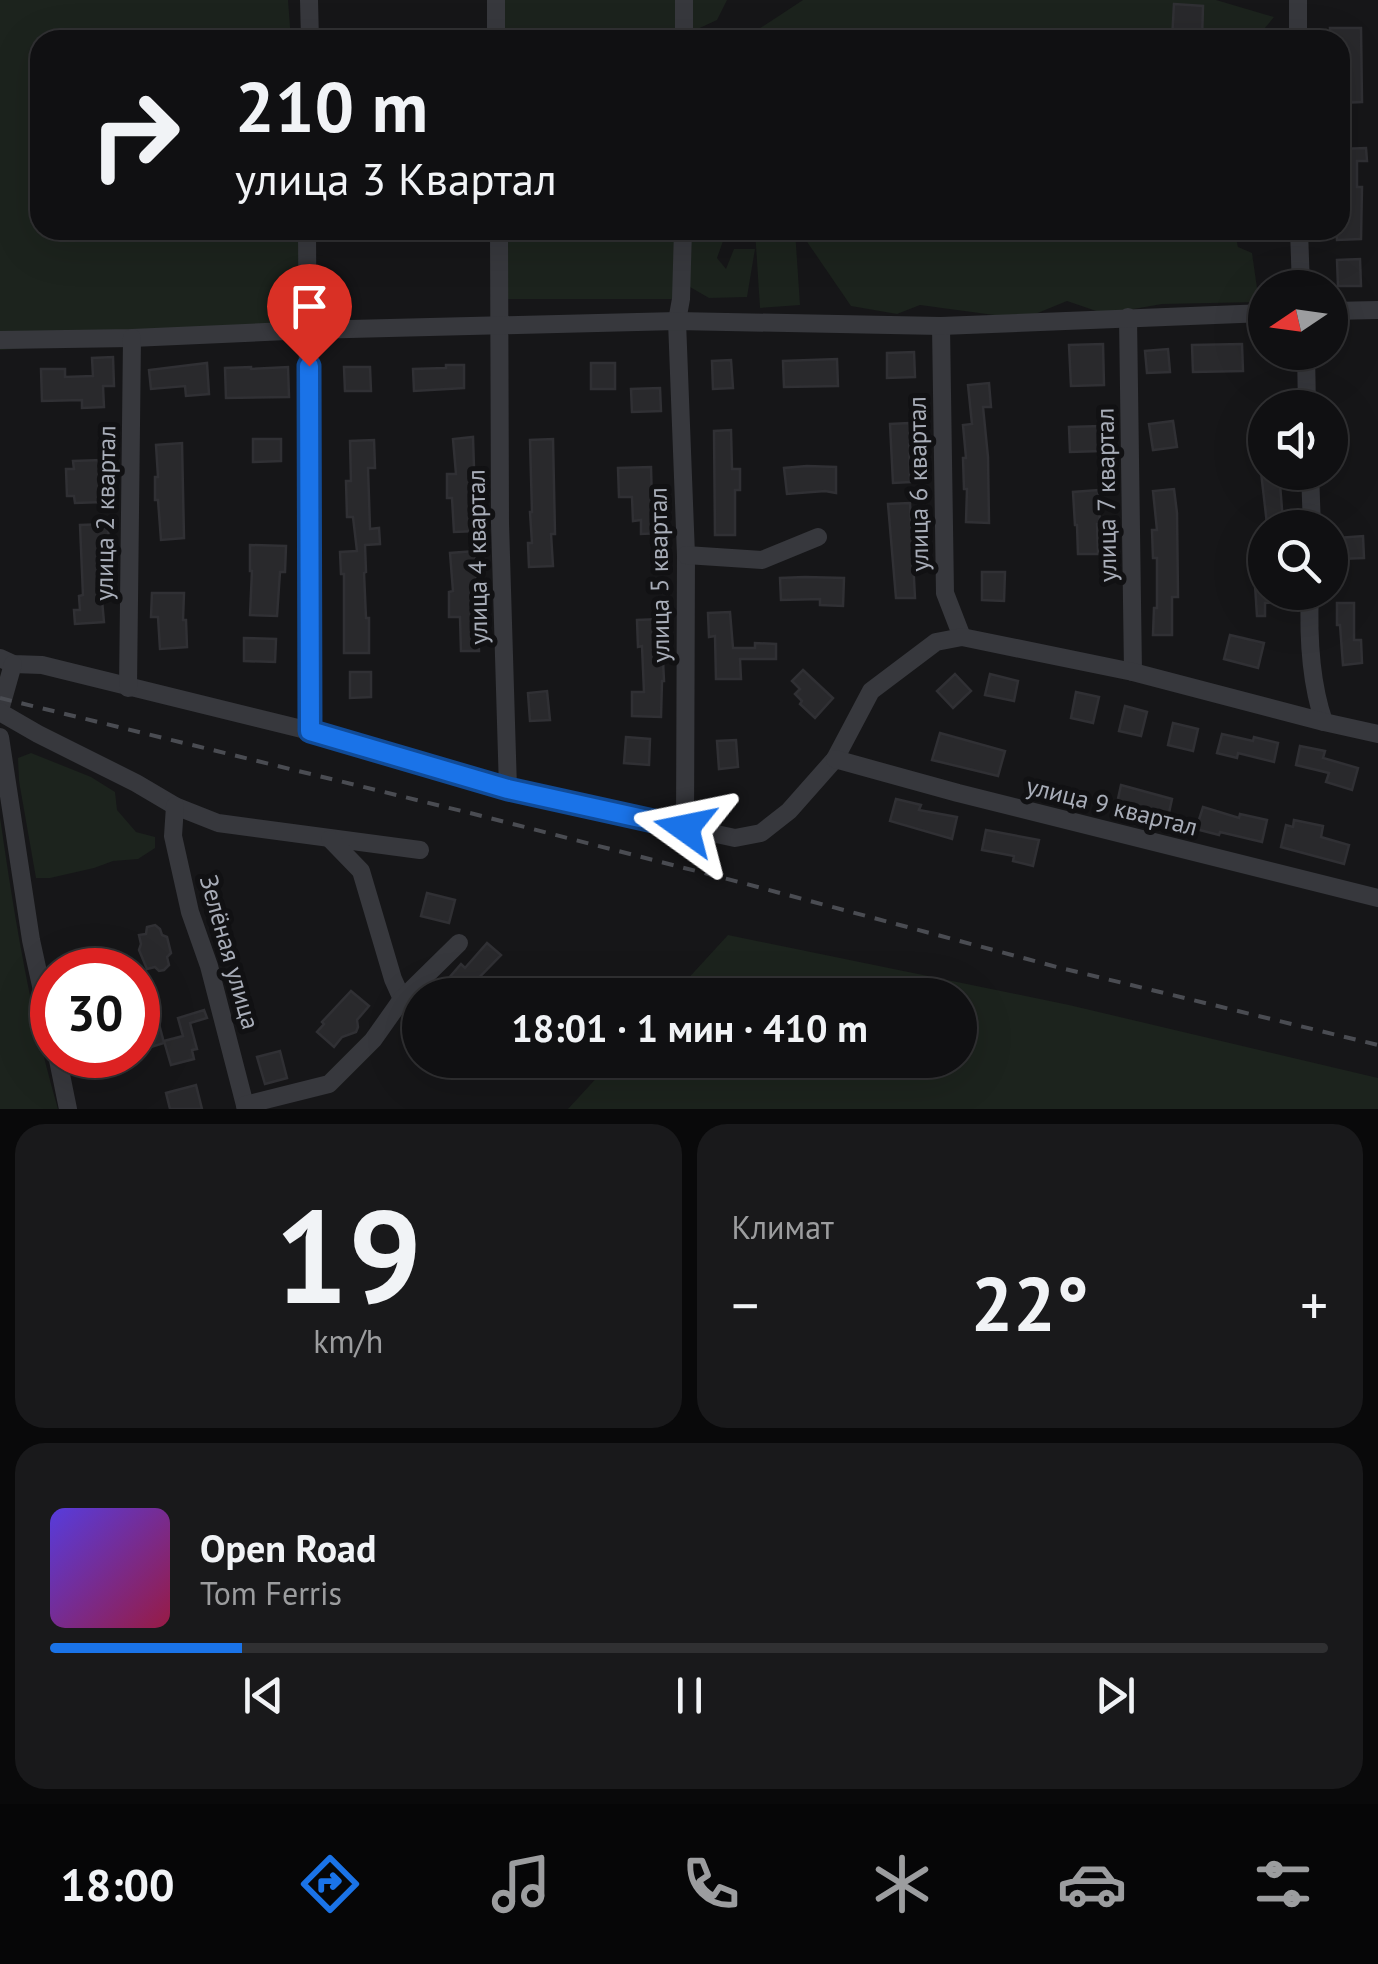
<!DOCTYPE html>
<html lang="ru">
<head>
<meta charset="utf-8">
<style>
  :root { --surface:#101012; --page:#19191b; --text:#f1f3f6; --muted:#9c9d9f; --line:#303032; --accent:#1a73e8 }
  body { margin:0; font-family:"PT Sans",sans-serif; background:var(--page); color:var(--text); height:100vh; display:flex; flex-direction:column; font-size:38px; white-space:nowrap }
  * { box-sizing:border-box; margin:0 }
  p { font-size:32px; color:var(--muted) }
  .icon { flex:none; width:55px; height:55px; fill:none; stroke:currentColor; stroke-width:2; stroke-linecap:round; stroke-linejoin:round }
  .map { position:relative; height:1109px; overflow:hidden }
  .drawer { display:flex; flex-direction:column; gap:15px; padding:15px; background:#09090a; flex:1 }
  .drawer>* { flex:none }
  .top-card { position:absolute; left:30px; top:30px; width:1320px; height:210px; border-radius:30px; box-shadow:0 10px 40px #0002,0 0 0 2px var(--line); background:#101012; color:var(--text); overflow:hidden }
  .needle { width:65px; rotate:257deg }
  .fabs { position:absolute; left:1248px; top:270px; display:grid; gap:20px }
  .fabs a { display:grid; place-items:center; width:100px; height:100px; border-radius:50%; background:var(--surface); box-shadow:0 10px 40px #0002,0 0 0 2px var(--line); font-size:50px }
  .speed { position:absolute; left:30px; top:948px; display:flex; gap:20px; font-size:50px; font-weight:700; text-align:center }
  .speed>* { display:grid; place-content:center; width:130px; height:130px; border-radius:50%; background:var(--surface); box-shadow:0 10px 40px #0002,0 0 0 2px var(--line); line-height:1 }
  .speed .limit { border:15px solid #d22; background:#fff; color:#111 }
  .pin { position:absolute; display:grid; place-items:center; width:85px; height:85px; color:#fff; margin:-102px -42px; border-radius:50% 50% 50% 0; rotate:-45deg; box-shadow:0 0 10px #0007 }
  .pin .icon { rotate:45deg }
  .me { position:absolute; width:110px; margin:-55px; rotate:282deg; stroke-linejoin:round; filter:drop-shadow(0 0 8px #0008) }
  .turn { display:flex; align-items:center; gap:35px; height:210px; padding:0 40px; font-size:45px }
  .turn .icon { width:130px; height:130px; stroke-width:2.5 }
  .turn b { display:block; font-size:70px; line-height:85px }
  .big { font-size:75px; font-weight:600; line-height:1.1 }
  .drawer .tile { flex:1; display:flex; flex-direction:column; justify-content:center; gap:15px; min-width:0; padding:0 35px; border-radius:30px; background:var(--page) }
  .drawer .dial { align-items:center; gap:0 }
  .dial b { font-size:130px; line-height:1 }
  .song { display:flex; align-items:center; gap:30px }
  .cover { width:120px; height:120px; border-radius:15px; background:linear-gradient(135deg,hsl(250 70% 55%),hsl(340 70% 35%)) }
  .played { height:10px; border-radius:5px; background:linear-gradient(90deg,var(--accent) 15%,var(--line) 15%) }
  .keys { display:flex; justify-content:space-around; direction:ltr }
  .heat { display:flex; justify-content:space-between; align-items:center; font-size:55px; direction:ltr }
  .drawer .tiles { flex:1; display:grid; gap:15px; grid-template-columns:1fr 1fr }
  .tile:last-child { grid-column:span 2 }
  .trip { position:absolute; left:402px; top:978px; width:575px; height:100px; border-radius:50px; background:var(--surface); box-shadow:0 10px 40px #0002,0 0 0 2px var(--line); font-weight:600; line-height:100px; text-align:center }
  .tabs { display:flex; height:160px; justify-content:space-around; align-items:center; background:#060607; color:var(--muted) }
  .tabs .icon { width:70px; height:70px }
  .tabs .current { color:var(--accent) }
  .tabs b { font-size:45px; color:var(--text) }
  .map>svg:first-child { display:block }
  .green { fill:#1c231d }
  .building { fill:#29292c; stroke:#303034; stroke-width:2.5 }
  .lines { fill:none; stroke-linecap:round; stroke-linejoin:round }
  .minor { stroke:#37383d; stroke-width:18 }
  .rail { stroke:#4a4c52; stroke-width:4; stroke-dasharray:12 10; stroke-linecap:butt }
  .route-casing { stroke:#114b97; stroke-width:25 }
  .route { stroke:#1a73e8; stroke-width:18 }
  .labels { text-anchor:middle; stroke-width:10; stroke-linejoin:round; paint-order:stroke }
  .street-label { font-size:25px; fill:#a8adb8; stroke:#111113 }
</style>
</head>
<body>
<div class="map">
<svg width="1378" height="1109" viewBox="0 0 1378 1109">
  <rect width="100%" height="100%" fill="#161618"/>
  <g class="green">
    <polygon points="0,0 288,0 291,40 40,40 40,230 299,230 307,328 0,350"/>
    <polygon points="496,0 727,0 717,20 691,32 688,40 496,40"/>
    <polygon points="803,0 1216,0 1274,17 1255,40 742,40"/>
    <polygon points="499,230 727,230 717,258 726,269 734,249 755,249 747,297 709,298 690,287 681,299 500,299"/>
    <polygon points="755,230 795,230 800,305 760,308"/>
    <polygon points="799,230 1234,230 1238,247 1252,253 1259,302 1162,304 1105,314 1067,301 1023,319 920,305 897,314 851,306"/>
    <polygon points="31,753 91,777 115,792 117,810 136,832 155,837 155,848 138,859 113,861 94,868 50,878 36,878 19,781 18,758"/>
    <path d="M0 817C14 915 30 1013 58 1109H0Z"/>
    <polygon points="728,935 1069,1005 1378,1078 1378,1109 568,1109 613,1060 960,1060 960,995 673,995"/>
  </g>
  <g class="building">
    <polygon points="1174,4 1203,6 1202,40 1172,40"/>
    <polygon points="1330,28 1361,28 1362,102 1340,103 1340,40 1331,40"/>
    <polygon points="1366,148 1367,161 1357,161 1357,187 1362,187 1361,239 1337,240 1336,230 1340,230 1340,149"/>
    <polygon points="1360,259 1361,286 1338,286 1337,260"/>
    <polygon points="1103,344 1104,385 1071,386 1069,345"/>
    <polygon points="1242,344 1243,371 1193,372 1192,345"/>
    <polygon points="1168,349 1170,372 1147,373 1145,351"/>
    <polygon points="914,352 915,377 887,378 887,353"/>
    <polygon points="113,357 114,386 103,386 104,407 82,408 82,400 42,401 41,369 65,369 65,377 93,376 92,358"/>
    <polygon points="837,359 838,386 784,387 783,361"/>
    <polygon points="731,360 733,388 713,389 712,361"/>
    <polygon points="207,363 209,394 186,396 185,386 151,389 149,370"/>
    <rect x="591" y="363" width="24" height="26"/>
    <polygon points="446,365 464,365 464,388 414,391 413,369 446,368"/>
    <polygon points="251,367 251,369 288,367 289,397 226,398 225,368"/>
    <polygon points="344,367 370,367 371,391 345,391"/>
    <polygon points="989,383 991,407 983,407 988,457 989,523 966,522 967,489 964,489 963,458 966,458 963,425 972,424 968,385"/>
    <polygon points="660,388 661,411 632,412 631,389"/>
    <polygon points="1173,421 1177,447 1153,450 1149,424"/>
    <polygon points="909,423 910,482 893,483 890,424"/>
    <polygon points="1101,426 1101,451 1070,452 1069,427"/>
    <polygon points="731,430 732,469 740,469 740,490 735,490 735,535 715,535 714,431"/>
    <polygon points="473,437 476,531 454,532 452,498 447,498 447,474 456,474 453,439"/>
    <polygon points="253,439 281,439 281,461 253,462"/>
    <polygon points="553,439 555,534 551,534 553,566 529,567 528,543 532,543 530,512 532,512 530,440"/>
    <polygon points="374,440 375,468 368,468 370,529 379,528 380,544 365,545 366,572 364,573 366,618 369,618 369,653 344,653 344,574 341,574 340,552 357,551 353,517 347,517 346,481 351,481 350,441"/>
    <polygon points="182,443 184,538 161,540 158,500 155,500 155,477 158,477 156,445"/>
    <polygon points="102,460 103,502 75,503 74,496 67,496 66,469 74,469 73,461"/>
    <polygon points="807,466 836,467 836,493 825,491 787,494 784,468"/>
    <polygon points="651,467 652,504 661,504 662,533 641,534 641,520 633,521 632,497 619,497 618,468"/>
    <polygon points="1261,472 1286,472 1287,484 1280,484 1283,522 1267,524"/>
    <polygon points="1174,489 1177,513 1178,597 1172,597 1172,635 1153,635 1154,608 1157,608 1157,558 1153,558 1152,530 1157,530 1153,491"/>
    <polygon points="1098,490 1100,524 1097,524 1098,554 1078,554 1077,525 1075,525 1073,492"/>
    <polygon points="910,503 915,598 896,598 888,504"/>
    <polygon points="108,524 109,545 97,546 104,622 75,624 74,610 80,610 79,596 83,595 80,525"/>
    <polygon points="1363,536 1364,558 1339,559 1338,538"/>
    <polygon points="250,545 286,546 285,572 280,572 277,616 250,615 252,571 250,571"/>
    <polygon points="475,551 479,651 461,651 460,617 449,617 449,592 453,591 450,553"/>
    <polygon points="1265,569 1265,592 1282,592 1283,602 1265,603 1265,616 1257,616 1254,570"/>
    <polygon points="982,572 1005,572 1004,601 982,600"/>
    <polygon points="805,577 844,578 843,606 820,605 820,599 781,600 780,578"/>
    <polygon points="152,593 184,593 183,620 186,620 187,647 160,649 158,617 151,617"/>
    <polygon points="1337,603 1354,603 1354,640 1361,640 1362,663 1343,665 1340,625 1337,625"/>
    <polygon points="730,612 733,648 755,648 755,643 776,644 776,659 740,659 741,679 716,679 715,636 709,637 708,613"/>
    <polygon points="661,619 664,681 662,681 661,717 632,716 632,692 644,692 642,646 638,647 637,620"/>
    <polygon points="1230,635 1264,643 1258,668 1224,659"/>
    <polygon points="244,638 276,639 275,662 244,661"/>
    <polygon points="803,670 833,698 815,718 800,704 802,701 795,694 800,689 792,681"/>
    <polygon points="350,672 371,672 371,697 350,698"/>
    <polygon points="955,674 971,691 953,708 937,691"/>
    <polygon points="990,674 1018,681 1014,701 985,695"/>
    <polygon points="547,691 550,720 530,721 528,693"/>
    <polygon points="1076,692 1099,697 1093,723 1071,718"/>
    <polygon points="1125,706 1147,712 1141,736 1119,731"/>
    <polygon points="1173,723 1198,729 1193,751 1168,745"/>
    <polygon points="940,733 1005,751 998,776 932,760"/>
    <polygon points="1222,734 1253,741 1254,737 1278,743 1274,762 1238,753 1237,758 1217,753"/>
    <polygon points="626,737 650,739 649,765 624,763"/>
    <polygon points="736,740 738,767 719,769 717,741"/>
    <polygon points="1300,746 1325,751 1323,758 1358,768 1352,790 1326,782 1329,773 1296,765"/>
    <polygon points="1121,785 1172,799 1167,822 1116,808"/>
    <polygon points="896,799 921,805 919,810 957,817 952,839 890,821"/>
    <polygon points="1203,807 1239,818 1240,814 1267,820 1262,842 1220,832 1219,835 1196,829"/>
    <polygon points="1294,820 1323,826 1321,837 1349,845 1344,864 1281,847 1286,825 1293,827"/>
    <polygon points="986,830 1039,840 1033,866 1013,861 1014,856 982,850"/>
    <polygon points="427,893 455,900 449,923 421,916"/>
    <polygon points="155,925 160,929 162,935 167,937 171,953 167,957 169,965 164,970 159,971 155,967 147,969 139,950 141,944 139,935 146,934 147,927"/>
    <polygon points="487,943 501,955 462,995 452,995 442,986 461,964 465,968"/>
    <polygon points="150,990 164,1043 138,1051 138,994"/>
    <polygon points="351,991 369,1006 357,1020 358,1027 356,1032 342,1037 334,1047 317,1032 324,1024 322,1022"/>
    <polygon points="204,1010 207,1018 190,1023 197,1049 192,1050 194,1059 171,1065 164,1041 183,1036 178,1018"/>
    <polygon points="280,1051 287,1078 265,1084 257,1057"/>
    <polygon points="196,1085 202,1109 170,1109 166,1093"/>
  </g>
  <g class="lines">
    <g class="minor">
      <polyline points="309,0 310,40"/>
      <polyline points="496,0 496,40"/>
      <polyline points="1298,0 1298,40"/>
      <polyline points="684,40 684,0"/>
      <polyline points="307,230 310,731"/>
      <polyline points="499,230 500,523 508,789"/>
      <polyline points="683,230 681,299 677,321 686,555 685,828"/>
      <polyline points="1299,230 1301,288"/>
      <polyline points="1330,311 1378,310"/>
      <polyline points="1128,317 1133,672"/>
      <polyline points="941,326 945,593 962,637"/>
      <polyline points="0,340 132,338 309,330 677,321 941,326 1265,313"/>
      <polyline points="1306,352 1307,408"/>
      <polyline points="1310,472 1312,528"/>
      <polyline points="686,555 762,560 818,537"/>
      <path d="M1310 592C1308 636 1310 681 1324 722"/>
      <polyline points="0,658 13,664 42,665 310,731 508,789 735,838 761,833 789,811 835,759 871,691 936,642 962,637 1133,672 1324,722 1378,734"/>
      <polyline points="128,688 132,338"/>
      <polyline points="0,710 13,664"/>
      <polyline points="0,712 38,734 136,783 175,806 218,823 420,850"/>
      <polyline points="0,737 31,940 52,1036"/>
      <polyline points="835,759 958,793 1378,898"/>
      <polyline points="175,806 173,836 190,912 209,966 246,1109"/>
      <polyline points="330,839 361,871 393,979 402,999"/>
      <polyline points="57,1055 68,1109"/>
      <polyline points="245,1105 329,1084 373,1040 402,999 459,943"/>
    </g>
    <polyline class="rail" points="0,698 474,814 739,882 1057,967 1378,1045"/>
  </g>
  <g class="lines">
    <g class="route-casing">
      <polyline id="route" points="309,366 310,731 508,789 685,828"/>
    </g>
    <use href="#route" class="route"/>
  </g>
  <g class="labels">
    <g class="street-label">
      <text transform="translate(918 484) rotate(-91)" y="9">улица 6 квартал</text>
      <text transform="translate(1106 495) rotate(-91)" y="9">улица 7 квартал</text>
      <text transform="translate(105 513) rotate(-89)" y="9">улица 2 квартал</text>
      <text transform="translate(477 557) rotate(-91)" y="9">улица 4 квартал</text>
      <text transform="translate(659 575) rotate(-91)" y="9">улица 5 квартал</text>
      <text transform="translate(1112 806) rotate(14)" y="9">улица 9 квартал</text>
      <text transform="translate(230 952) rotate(74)" y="9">Зелёная улица</text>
    </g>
  </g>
</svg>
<div class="fabs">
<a><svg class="needle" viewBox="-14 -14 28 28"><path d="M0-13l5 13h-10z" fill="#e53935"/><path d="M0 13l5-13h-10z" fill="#9c9d9f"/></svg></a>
<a><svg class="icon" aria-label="sound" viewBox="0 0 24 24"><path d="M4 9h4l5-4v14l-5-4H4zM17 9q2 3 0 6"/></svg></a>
<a><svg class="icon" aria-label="search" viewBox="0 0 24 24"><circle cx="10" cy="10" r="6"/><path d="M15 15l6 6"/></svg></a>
</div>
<div class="speed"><div class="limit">30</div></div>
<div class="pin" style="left:309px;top:366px;background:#d93025"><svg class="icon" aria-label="arrive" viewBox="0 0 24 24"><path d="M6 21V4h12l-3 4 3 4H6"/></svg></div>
<svg class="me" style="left:685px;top:828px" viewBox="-20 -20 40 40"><path d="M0-17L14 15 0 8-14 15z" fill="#1a73e8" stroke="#fff" stroke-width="4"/></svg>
<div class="trip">18:01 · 1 мин · 410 m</div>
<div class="top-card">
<div class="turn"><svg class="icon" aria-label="right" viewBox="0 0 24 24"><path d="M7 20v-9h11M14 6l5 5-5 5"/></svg><div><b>210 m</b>улица 3 Квартал</div></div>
</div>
</div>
<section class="drawer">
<div class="tiles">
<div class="tile dial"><b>19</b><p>km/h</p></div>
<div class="tile"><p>Климат</p>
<div class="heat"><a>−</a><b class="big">22°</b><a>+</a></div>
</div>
<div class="tile">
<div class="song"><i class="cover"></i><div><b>Open Road</b><p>Tom Ferris</p></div></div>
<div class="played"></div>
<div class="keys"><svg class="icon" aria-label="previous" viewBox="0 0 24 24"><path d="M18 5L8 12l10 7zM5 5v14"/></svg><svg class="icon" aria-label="pause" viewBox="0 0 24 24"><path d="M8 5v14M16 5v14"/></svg><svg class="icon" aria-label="next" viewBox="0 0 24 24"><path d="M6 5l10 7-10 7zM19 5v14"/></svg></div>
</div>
</div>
</section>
<nav class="tabs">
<b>18:00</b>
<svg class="icon current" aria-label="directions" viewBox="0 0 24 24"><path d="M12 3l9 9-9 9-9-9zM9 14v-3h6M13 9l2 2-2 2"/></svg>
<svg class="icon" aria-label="music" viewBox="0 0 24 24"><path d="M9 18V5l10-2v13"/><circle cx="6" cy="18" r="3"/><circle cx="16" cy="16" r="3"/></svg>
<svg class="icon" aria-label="phone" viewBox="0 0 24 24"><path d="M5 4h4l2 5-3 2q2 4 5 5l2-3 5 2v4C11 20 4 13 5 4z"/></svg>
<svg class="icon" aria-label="climate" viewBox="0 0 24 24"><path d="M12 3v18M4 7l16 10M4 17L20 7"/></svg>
<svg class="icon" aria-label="car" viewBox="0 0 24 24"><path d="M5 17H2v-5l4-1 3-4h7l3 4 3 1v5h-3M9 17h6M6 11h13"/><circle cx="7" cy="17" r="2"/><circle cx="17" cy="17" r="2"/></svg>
<svg class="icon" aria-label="filters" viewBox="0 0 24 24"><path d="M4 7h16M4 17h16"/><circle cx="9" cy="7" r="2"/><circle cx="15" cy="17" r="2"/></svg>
</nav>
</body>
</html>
